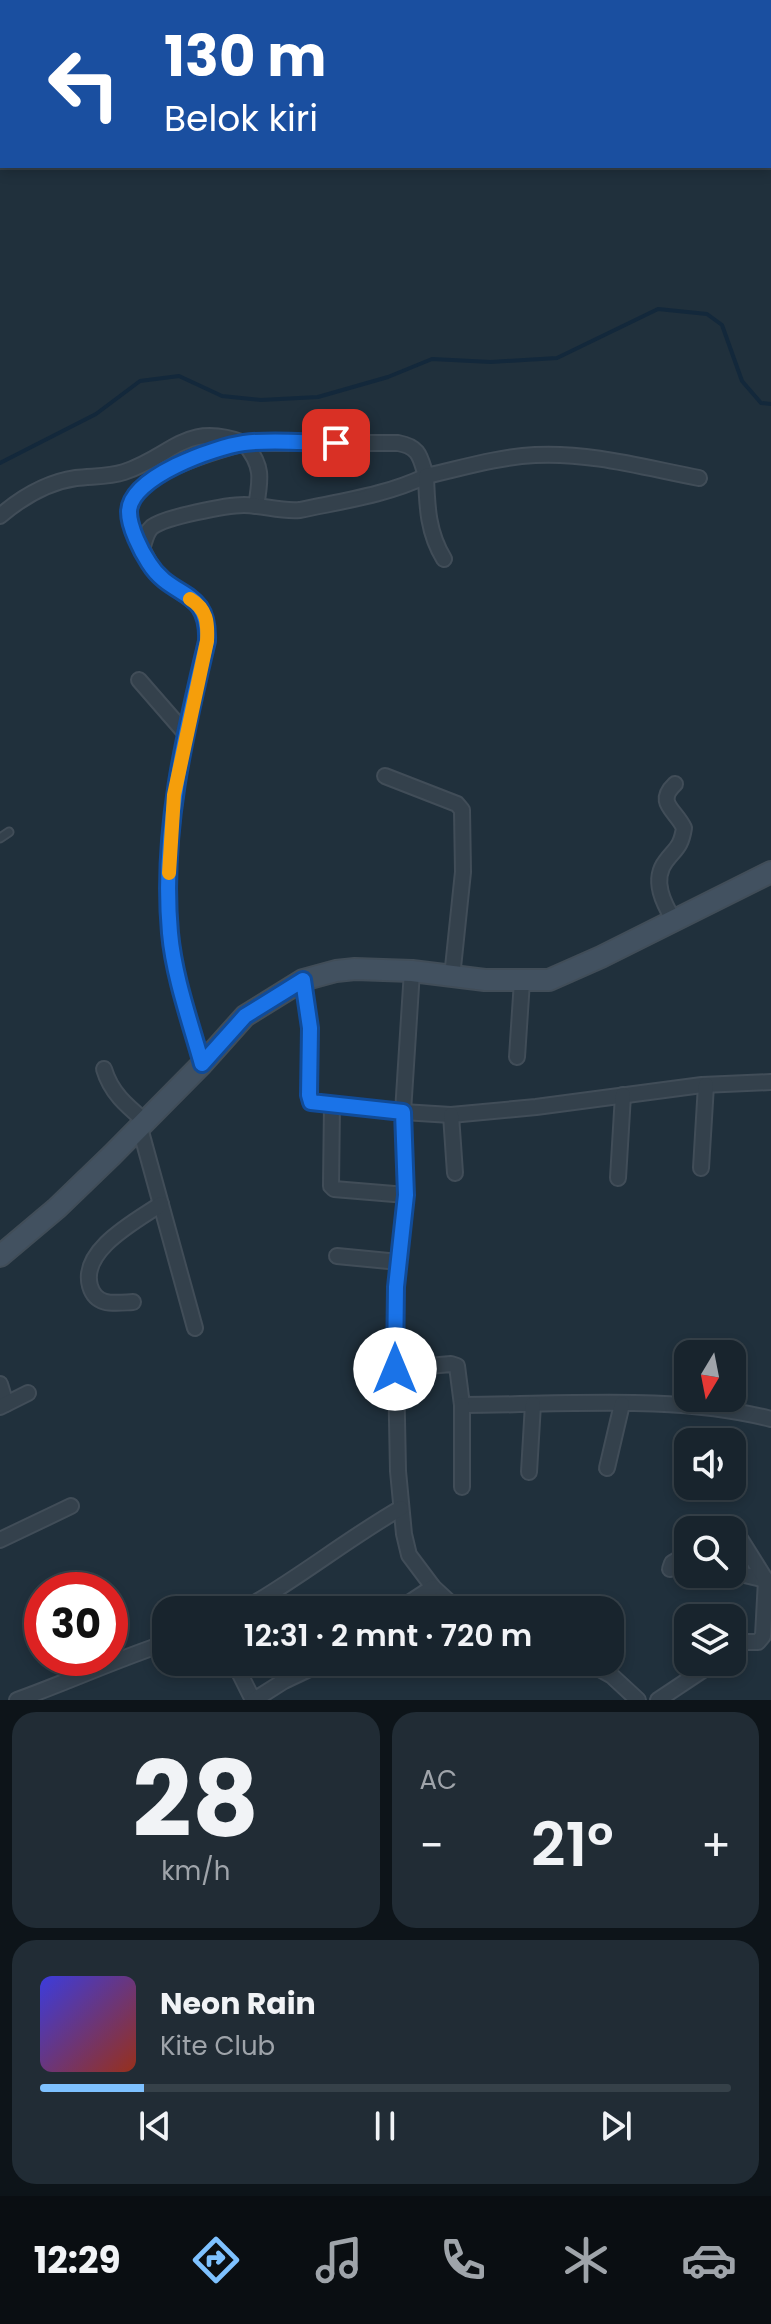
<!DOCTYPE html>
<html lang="id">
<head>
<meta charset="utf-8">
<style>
  :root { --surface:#18242d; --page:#212c35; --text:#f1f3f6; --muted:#9fa4aa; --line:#364149; --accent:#7ec1ff }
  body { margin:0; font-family:Poppins,sans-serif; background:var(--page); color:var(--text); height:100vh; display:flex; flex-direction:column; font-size:30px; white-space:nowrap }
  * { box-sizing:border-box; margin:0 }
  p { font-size:26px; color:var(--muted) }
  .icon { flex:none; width:44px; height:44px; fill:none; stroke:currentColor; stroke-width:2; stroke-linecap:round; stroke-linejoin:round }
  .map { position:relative; height:1700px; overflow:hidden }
  .sheet { display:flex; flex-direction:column; gap:12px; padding:12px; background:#0d1419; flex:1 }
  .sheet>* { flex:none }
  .guide { position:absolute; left:0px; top:0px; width:772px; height:168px; box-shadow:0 4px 12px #0003,0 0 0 2px var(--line); background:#1a4fa0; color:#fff; overflow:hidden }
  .needle { width:52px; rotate:190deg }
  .buttons { position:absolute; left:674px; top:1340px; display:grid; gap:16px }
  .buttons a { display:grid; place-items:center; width:72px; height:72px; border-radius:16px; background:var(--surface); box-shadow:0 4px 12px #0003,0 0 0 2px var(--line); font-size:40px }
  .speed { position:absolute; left:24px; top:1572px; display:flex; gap:16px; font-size:40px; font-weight:700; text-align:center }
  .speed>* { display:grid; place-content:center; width:104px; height:104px; border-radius:50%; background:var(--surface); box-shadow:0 4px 12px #0003,0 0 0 2px var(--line); line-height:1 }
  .speed .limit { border:12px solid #d22; background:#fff; color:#111 }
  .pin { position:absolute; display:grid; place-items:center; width:68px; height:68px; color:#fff; margin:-34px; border-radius:16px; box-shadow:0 4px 12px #0006 }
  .me { position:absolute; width:88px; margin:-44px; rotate:0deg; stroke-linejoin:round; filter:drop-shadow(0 0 6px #0008) }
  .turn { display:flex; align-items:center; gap:28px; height:168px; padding:0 32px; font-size:36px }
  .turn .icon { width:104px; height:104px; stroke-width:2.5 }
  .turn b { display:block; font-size:56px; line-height:68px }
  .big { font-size:60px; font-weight:600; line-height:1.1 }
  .sheet .widget { flex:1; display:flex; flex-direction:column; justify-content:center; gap:12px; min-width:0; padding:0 28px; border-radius:24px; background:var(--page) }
  .sheet .dial { align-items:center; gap:0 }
  .dial b { font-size:104px; line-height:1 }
  .song { display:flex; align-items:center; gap:24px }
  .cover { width:96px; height:96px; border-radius:12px; background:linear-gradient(135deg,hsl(240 70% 55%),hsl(10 70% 35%)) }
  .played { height:8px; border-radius:4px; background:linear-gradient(90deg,var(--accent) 15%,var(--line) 15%) }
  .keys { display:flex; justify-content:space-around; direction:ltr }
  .heat { display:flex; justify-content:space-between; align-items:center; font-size:44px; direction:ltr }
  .sheet .tiles { flex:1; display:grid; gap:12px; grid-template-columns:1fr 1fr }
  .widget:last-child { grid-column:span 2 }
  .trip { position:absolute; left:152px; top:1596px; width:472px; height:80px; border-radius:24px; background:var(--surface); box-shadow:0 4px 12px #0003,0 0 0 2px var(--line); font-weight:600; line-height:80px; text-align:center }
  .tabs { display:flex; height:128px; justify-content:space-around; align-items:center; background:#0a0e12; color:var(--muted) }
  .tabs .icon { width:56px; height:56px }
  .tabs .on { color:var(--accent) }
  .tabs b { font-size:36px; color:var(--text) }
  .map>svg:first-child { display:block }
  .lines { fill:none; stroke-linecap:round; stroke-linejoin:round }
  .stream { stroke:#13283b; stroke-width:4 }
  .lane-casing { stroke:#414d58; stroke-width:11 }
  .street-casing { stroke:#414d58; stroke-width:18 }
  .secondary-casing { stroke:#414d58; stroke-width:24 }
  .lane { stroke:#34414c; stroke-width:7 }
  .street { stroke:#34414c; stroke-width:14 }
  .secondary { stroke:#425160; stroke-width:20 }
  .route-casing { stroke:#114b97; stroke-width:20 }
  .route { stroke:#1a73e8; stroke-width:14 }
  .slow { stroke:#f59e0b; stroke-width:14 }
</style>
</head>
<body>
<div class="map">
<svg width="771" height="1700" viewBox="0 0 771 1700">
  <rect width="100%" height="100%" fill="#20303c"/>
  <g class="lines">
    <polyline class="stream" points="0,463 96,414 140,381 179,376 222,396 261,400 318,397 388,377 432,359 491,362 557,358 658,309 707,314 722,325 742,381 761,403 771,404"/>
    <g class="lane-casing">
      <polyline id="lane" points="0,838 9,832"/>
    </g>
    <g class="street-casing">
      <g id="street">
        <polyline points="0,17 2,17"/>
        <path d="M244 443C263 465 261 478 256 506"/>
        <path d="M0 516C21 498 48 482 76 478 92 476 109 477 124 472 173 456 185 421 244 443 215 451 128 475 129 512 129 521 135 533 139 541 145 554 150 567 161 577 188 602 209 598 207 641 184 737 162 833 170 933 174 977 190 1021 202 1064"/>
        <path d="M142 549C145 541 146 532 152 527 165 517 227 505 244 505 263 505 281 512 300 510 342 501 387 495 426 476 420 457 420 447 398 443H244"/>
        <path d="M444 559C428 533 427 507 426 476 462 468 498 457 535 455 590 452 646 468 699 478"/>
        <polyline points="139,680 186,734"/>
        <polyline points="385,776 457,804 462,810 463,872 452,977"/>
        <path d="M674 921C664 904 651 880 666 861 676 848 681 847 684 828 676 810 655 803 675 784"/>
        <polyline points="412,971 403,1112 406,1195 396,1287 395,1318 398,1471 404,1534 409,1555 433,1587 458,1610"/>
        <polyline points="303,980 310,1028 309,1095 311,1102 403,1112 451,1115 536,1107 702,1085 771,1082"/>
        <polyline points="517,1057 522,981"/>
        <path d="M104 1069C111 1093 127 1106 146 1122"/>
        <polyline points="332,1104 331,1186 334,1189 406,1195"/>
        <polyline points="451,1115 455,1173"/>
        <polyline points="140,1128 195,1328"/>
        <polyline points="701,1168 706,1085"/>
        <polyline points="618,1178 623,1095"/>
        <polyline points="337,1256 399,1262"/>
        <path d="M133 1302C115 1303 96 1307 90 1286 80 1250 136 1221 161 1204"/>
        <path d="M395 1369 451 1364 457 1366 462 1405C561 1405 675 1394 771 1419"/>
        <polyline points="0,1384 6,1404"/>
        <polyline points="462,1405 462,1487"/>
        <polyline points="0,1407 28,1393"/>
        <polyline points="607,1468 622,1404"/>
        <polyline points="529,1472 533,1404"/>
        <polyline points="0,1540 71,1506"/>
        <polyline points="670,1569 672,1563 677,1560 688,1561"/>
        <polyline points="732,1572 766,1580"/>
        <path d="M243 1610C298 1579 347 1539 401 1508"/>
        <polyline points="398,1610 433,1587"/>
        <polyline points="732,1645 737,1642 758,1642 763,1636 766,1580 736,1532"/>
        <polyline points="234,1662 253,1700"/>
        <polyline points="587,1662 612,1676 638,1700"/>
        <path d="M17 1700C67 1682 115 1660 166 1643"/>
        <polyline points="254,1700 284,1681 324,1662"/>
        <polyline points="658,1700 715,1662"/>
      </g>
    </g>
    <g class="secondary-casing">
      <polyline id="secondary" points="0,1256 57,1208 112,1155 202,1064 245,1016 303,980 336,971 355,969 412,971 485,980 549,980 601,957 771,872"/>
    </g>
    <use href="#lane" class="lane"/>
    <use href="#street" class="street"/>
    <use href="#secondary" class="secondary"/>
  </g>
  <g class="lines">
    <g class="route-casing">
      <path id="route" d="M336 443C307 443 272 439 244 443 215 447 129 477 129 512 129 527 141 551 149 563 172 600 209 587 207 641 184 737 161 833 170 933 174 977 190 1021 202 1064L245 1016 303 980 310 1028 309 1095 311 1102 403 1112 406 1195 396 1287 395 1369"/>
    </g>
    <use href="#route" class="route"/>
    <path class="slow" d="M169 873 174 795 207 641C208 623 207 609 190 599"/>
  </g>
</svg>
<div class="buttons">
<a><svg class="needle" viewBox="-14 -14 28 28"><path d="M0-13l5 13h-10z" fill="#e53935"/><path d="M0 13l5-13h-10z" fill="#9fa4aa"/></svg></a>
<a><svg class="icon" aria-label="sound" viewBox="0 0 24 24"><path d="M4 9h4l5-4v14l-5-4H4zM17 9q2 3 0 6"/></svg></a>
<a><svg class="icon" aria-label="search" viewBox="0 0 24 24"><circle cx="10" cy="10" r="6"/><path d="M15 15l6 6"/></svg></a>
<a><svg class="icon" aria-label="layers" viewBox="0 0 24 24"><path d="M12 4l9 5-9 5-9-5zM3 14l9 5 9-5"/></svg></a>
</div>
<div class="speed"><div class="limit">30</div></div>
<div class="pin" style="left:336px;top:443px;background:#d93025"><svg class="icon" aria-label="arrive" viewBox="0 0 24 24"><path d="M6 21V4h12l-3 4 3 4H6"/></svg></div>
<svg class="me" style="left:395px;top:1369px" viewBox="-20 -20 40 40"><circle r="19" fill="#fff"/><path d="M0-13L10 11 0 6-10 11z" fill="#1a73e8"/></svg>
<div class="trip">12:31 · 2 mnt · 720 m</div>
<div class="guide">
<div class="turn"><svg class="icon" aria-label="left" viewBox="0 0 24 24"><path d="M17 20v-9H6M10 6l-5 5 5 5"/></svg><div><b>130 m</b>Belok kiri</div></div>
</div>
</div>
<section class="sheet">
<div class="tiles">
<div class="widget dial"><b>28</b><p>km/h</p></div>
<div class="widget"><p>AC</p>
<div class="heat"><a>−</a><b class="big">21°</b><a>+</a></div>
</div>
<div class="widget">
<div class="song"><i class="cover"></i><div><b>Neon Rain</b><p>Kite Club</p></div></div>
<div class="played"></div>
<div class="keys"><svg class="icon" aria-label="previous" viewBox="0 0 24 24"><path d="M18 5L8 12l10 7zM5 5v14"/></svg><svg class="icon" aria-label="pause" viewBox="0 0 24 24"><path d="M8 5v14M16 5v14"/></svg><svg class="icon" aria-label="next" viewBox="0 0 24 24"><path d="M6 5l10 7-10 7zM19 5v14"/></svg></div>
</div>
</div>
</section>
<nav class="tabs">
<b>12:29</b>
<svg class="icon on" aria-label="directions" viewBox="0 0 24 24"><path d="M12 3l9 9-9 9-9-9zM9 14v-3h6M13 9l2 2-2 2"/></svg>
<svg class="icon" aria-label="music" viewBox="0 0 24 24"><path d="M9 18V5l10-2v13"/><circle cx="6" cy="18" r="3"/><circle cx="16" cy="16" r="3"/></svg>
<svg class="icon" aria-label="phone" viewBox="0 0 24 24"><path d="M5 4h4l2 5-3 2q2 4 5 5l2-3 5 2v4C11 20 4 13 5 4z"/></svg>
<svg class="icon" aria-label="climate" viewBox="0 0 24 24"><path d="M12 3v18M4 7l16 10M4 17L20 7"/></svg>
<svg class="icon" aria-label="car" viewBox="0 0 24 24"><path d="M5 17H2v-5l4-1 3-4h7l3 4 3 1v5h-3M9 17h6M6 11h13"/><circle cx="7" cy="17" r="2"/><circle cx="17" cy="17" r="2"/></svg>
</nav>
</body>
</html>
